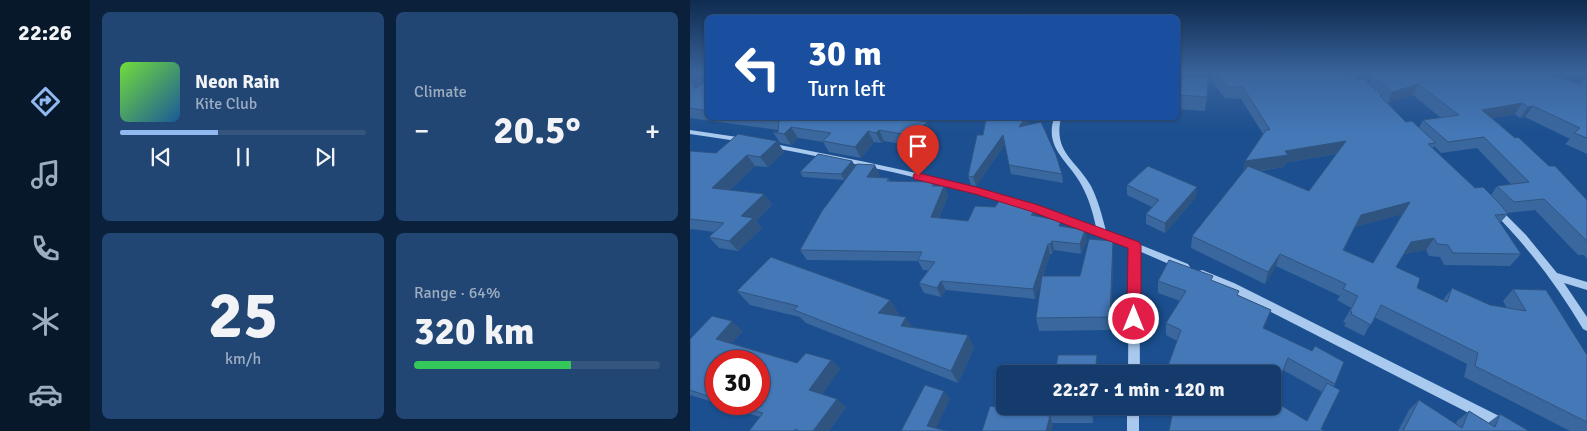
<!DOCTYPE html>
<html lang="en">
<head>
<meta charset="utf-8">
<style>
  :root { --surface:#143b6b; --page:#214673; --text:#f1f3f6; --muted:#9dadc1; --line:#33557e; --accent:#90b9f0 }
  body { margin:0; font-family:Signika,sans-serif; background:var(--page); color:var(--text); height:100vh; display:flex; flex-direction:column; font-size:19px; white-space:nowrap }
  * { box-sizing:border-box; margin:0 }
  p { font-size:16px; color:var(--muted) }
  .icon { flex:none; width:28px; height:28px; fill:none; stroke:currentColor; stroke-width:2; stroke-linecap:round; stroke-linejoin:round }
  .map { position:relative; flex:1; overflow:hidden }
  .panel { display:flex; flex-direction:column; gap:12px; padding:12px; background:#0b203b; width:600px }
  .panel>* { flex:none }
  .banner { position:absolute; left:15px; top:15px; width:475px; height:105px; border-radius:8px; box-shadow:0 1px 4px #0004,0 0 0 1px var(--line); background:#1a4fa0; color:#fff; overflow:hidden }
  .speed { position:absolute; left:15px; top:350px; display:flex; gap:10px; font-size:25px; font-weight:700; text-align:center }
  .speed>* { display:grid; place-content:center; width:65px; height:65px; border-radius:50%; background:var(--surface); box-shadow:0 1px 4px #0004,0 0 0 1px var(--line); line-height:1 }
  .speed .limit { border:8px solid #d22; background:#fff; color:#111 }
  .pin { position:absolute; display:grid; place-items:center; width:42px; height:42px; color:#fff; margin:-51px -21px; border-radius:50% 50% 50% 0; rotate:-45deg; box-shadow:0 0 5px #0007 }
  .pin .icon { rotate:45deg }
  .me { position:absolute; width:55px; margin:-28px; rotate:0deg; stroke-linejoin:round; filter:drop-shadow(0 0 4px #0008) }
  .turn { display:flex; align-items:center; gap:18px; height:105px; padding:0 20px; font-size:22px }
  .turn .icon { width:65px; height:65px; stroke-width:2.5 }
  .turn b { display:block; font-size:35px; line-height:42px }
  .big { font-size:38px; font-weight:700; line-height:1.1 }
  .panel .widget { flex:1; display:flex; flex-direction:column; justify-content:center; gap:8px; min-width:0; padding:0 18px; border-radius:8px; background:var(--page) }
  .panel .dial { align-items:center; gap:0 }
  .dial b { font-size:65px; line-height:1 }
  .song { display:flex; align-items:center; gap:15px }
  .cover { width:60px; height:60px; border-radius:8px; background:linear-gradient(135deg,hsl(100 70% 55%),hsl(210 70% 35%)) }
  .played { height:5px; border-radius:2px; background:linear-gradient(90deg,var(--accent) 40%,var(--line) 40%) }
  .keys { display:flex; justify-content:space-around; direction:ltr }
  .heat { display:flex; justify-content:space-between; align-items:center; font-size:28px; direction:ltr }
  .charge { height:8px; border-radius:4px; background:linear-gradient(90deg,#34c759 64%,var(--line) 0) }
  .panel .tiles { flex:1; display:grid; gap:12px; grid-template-columns:repeat(2,1fr) }
  .trip { position:absolute; left:306px; top:365px; width:285px; height:50px; border-radius:8px; background:var(--surface); box-shadow:0 1px 4px #0004,0 0 0 1px var(--line); font-weight:700; line-height:50px; text-align:center }
  main { display:flex; flex:1; min-height:0 }
  .tabs { display:flex; flex-direction:column; width:90px; justify-content:space-around; align-items:center; background:#08182b; color:var(--muted) }
  .tabs .icon { width:35px; height:35px }
  .tabs .on { color:var(--accent) }
  .tabs b { font-size:22px; color:var(--text) }
  .map>svg:first-child { display:block }
  .lines { fill:none; stroke-linecap:round; stroke-linejoin:round }
  .minor { fill:#a9c9ee; fill-rule:evenodd }
  .wall { fill:#3a679d; fill-rule:evenodd }
  .shaded-wall { fill:#305480 }
  .building { fill:#4478b7; stroke:#305480; fill-rule:evenodd }
  .route { fill:#e11d48; stroke:#92132f }
</style>
</head>
<body>
<main>
<nav class="tabs">
<b>22:26</b>
<svg class="icon on" aria-label="directions" viewBox="0 0 24 24"><path d="M12 3l9 9-9 9-9-9zM9 14v-3h6M13 9l2 2-2 2"/></svg>
<svg class="icon" aria-label="music" viewBox="0 0 24 24"><path d="M9 18V5l10-2v13"/><circle cx="6" cy="18" r="3"/><circle cx="16" cy="16" r="3"/></svg>
<svg class="icon" aria-label="phone" viewBox="0 0 24 24"><path d="M5 4h4l2 5-3 2q2 4 5 5l2-3 5 2v4C11 20 4 13 5 4z"/></svg>
<svg class="icon" aria-label="climate" viewBox="0 0 24 24"><path d="M12 3v18M4 7l16 10M4 17L20 7"/></svg>
<svg class="icon" aria-label="car" viewBox="0 0 24 24"><path d="M5 17H2v-5l4-1 3-4h7l3 4 3 1v5h-3M9 17h6M6 11h13"/><circle cx="7" cy="17" r="2"/><circle cx="17" cy="17" r="2"/></svg>
</nav>
<section class="panel">
<div class="tiles">
<div class="widget">
<div class="song"><i class="cover"></i><div><b>Neon Rain</b><p>Kite Club</p></div></div>
<div class="played"></div>
<div class="keys"><svg class="icon" aria-label="previous" viewBox="0 0 24 24"><path d="M18 5L8 12l10 7zM5 5v14"/></svg><svg class="icon" aria-label="pause" viewBox="0 0 24 24"><path d="M8 5v14M16 5v14"/></svg><svg class="icon" aria-label="next" viewBox="0 0 24 24"><path d="M6 5l10 7-10 7zM19 5v14"/></svg></div>
</div>
<div class="widget"><p>Climate</p>
<div class="heat"><a>−</a><b class="big">20.5°</b><a>+</a></div>
</div>
<div class="widget dial"><b>25</b><p>km/h</p></div>
<div class="widget"><p>Range · 64%</p><b class="big">320 km</b><div class="charge"></div></div>
</div>
</section>
<div class="map">
<svg width="897" height="431" viewBox="0 0 897 431">
  <rect width="100%" height="100%" fill="#1b4f8f"/>
  <g class="lines">
    <g class="minor">
      <path d="M364 118H371C363 152 386 160 401 186 408 200 412 215 416 231L498 264 500 267 498 270 495 271 449 251 450 374H438L439 248C407 234 374 221 340 210 255 181 167 164 79 147L75 145 79 143C190 164 301 186 406 227 403 213 399 199 392 186 379 161 354 149 364 118Z"/>
      <polygon points="0,130 54,138 58,140 54,142 0,134"/>
      <path d="M807 208 810 209 836 235 867 273 897 282V290L874 283 897 317V331L893 329C868 287 839 248 804 213L803 211Z"/>
      <polygon points="512,270 544,283 831,427 833,431 814,431 536,289 509,277 507,274 509,271"/>
      <rect x="437" y="406" width="12" height="25"/>
    </g>
  </g>
  <g class="wall">
    <polygon points="0,73 9,73 10,84 6,86 7,87 18,80 18,118 222,118 220,119 241,133 228,147 194,141 191,143 184,142 171,158 139,152 133,142 108,138 101,145 90,143 83,132 88,132 88,130 0,118"/>
    <path d="M523 73H651L653 77 668 80 679 84 683 75 890 84 897 77V154L875 144 880 139 835 117 830 118 825 114 802 118 859 166 897 200V259L894 255H888L845 210 817 213 818 214 810 223 831 254 820 266 754 265 750 257 739 256 736 250 714 254 706 267 727 288 753 300 762 288 800 305 817 308 813 301 823 289 897 355V431H880L774 377 777 364 684 317 674 336 654 326 656 323 653 322 661 308 647 300 650 296 586 266 575 284 501 248 502 236 553 172 555 161 573 134 551 99 535 98 524 85ZM723 95 751 118 733 120 729 128 716 122 698 103ZM744 146 751 153 787 148 821 184 807 186 801 195 785 188 743 148ZM646 154 619 191 570 171 594 167 595 163ZM712 214 683 263 654 250 665 227Z"/>
    <polygon points="488,76 517,97 515,111 488,109"/>
    <polygon points="341,118 337,125 372,174 373,183 321,174 315,144 286,186 281,185 278,176 293,135"/>
    <polygon points="87,141 94,152 78,167 65,166 40,190 74,194 82,205 66,221 72,228 48,251 29,248 19,237 25,232 1,229 0,230 0,151 26,153"/>
    <polygon points="162,161 165,166 154,180 113,177 110,172"/>
    <polygon points="190,175 188,178 199,178 200,181 244,182 245,186 254,186 258,196 249,218 278,221 346,216 372,226 397,240 391,254 364,250 362,254 360,254 353,276 390,276 423,241 423,255 421,330 349,331 346,318 352,279 345,299 256,290 251,297 234,293 229,283 238,270 233,270 228,261 117,260 110,250"/>
    <polygon points="437,185 506,197 475,233 456,224 456,214 462,207 437,195"/>
    <polygon points="468,281 522,281 548,295 581,310 574,328 645,384 644,387 631,429 617,420 632,392 593,370 487,341 476,335 476,323 490,301 468,293"/>
    <polygon points="47,291 200,300 208,313 206,316 222,327 278,335 284,348 268,383 116,323 110,317 60,305"/>
    <polygon points="53,331 41,343 107,363 141,360 150,369 132,394 156,407 139,431 59,431 70,417 28,404 69,404 26,361 26,403 0,395 0,339"/>
    <polygon points="729,400 766,424 767,421 779,411 798,423 810,414 839,431 708,431 719,410"/>
    <polygon points="404,406 403,423 362,423 363,425 361,431 292,431 360,416 359,414"/>
  </g>
  <g class="shaded-wall">
    <polygon points="2,73 9,73 10,84 6,86 11,93 4,89 0,89 0,75"/>
    <polygon points="728,84 723,95 698,103 702,92"/>
    <polygon points="832,103 825,114 785,121 792,110"/>
    <polygon points="843,106 835,117 830,118 838,107"/>
    <polygon points="335,118 341,118 331,136 329,127"/>
    <polygon points="237,122 241,133 228,147 224,136"/>
    <polygon points="101,127 108,138 101,145 94,134"/>
    <polygon points="189,130 194,141 191,143 186,133"/>
    <polygon points="178,131 184,142 171,158 165,147"/>
    <polygon points="313,135 315,144 286,186 283,177"/>
    <polygon points="87,141 94,152 78,167 70,157"/>
    <polygon points="656,141 651,153 595,163 594,167 552,173 555,161 595,151"/>
    <polygon points="57,155 65,166 31,199 22,188"/>
    <polygon points="162,161 165,166 154,180 151,174"/>
    <polygon points="185,165 190,175 182,187 177,177"/>
    <polygon points="254,186 258,196 245,227 241,217"/>
    <polygon points="507,187 506,197 475,233 475,223"/>
    <polygon points="74,194 82,205 66,221 72,228 48,251 39,241 51,216"/>
    <polygon points="720,202 713,214 665,227 648,262 671,215"/>
    <polygon points="345,211 347,220 341,215"/>
    <polygon points="395,230 397,240 391,254 390,244"/>
    <polygon points="744,238 736,250 713,254 721,242"/>
    <polygon points="362,241 364,250 362,254 360,244"/>
    <polygon points="423,241 423,255 421,330 420,317"/>
    <polygon points="358,244 360,254 345,299 343,289"/>
    <polygon points="590,254 586,266 575,284 578,272"/>
    <polygon points="251,281 256,290 251,297 247,288"/>
    <polygon points="200,300 208,313 197,326 188,313"/>
    <polygon points="581,310 577,322 569,339 573,328"/>
    <polygon points="216,317 224,330 211,326"/>
    <polygon points="42,321 53,331 37,348 26,339"/>
    <polygon points="278,335 284,348 268,383 261,371"/>
    <polygon points="407,355 408,364 407,374 405,374"/>
    <polygon points="141,360 150,369 129,399 119,390"/>
    <polygon points="254,391 260,399 245,431 237,426"/>
    <polygon points="147,399 156,407 139,431 123,431"/>
    <polygon points="402,406 404,406 403,423 402,415"/>
    <polygon points="360,416 363,425 361,431 356,431"/>
  </g>
  <g class="building">
    <path d="M525 73H651L653 77 662 75 668 80 673 78 692 95 690 96 716 122 722 121 746 143 738 144 785 188 793 187 809 203 818 214 805 215 831 254 763 253 758 245 747 244 744 238 721 242 706 267 730 278 727 288 757 302 762 288 800 305 836 311 823 289 856 290 897 355V422L785 366 788 353 691 305 681 325 661 314 662 312 660 311 668 296 653 289 656 284 590 254 578 272 502 236 558 166 619 191 656 141 595 151 598 155 555 161 576 130H580L553 87H537ZM720 202 683 263 653 250 671 215Z"/>
    <polygon points="687,73 856,73 890,84 897,77 897,138 884,133 890,128 843,106 838,107 832,103 792,110 825,138 828,137 859,166 865,166 897,200 897,241 854,199 824,202 807,186 839,182 794,137 758,142 733,120 769,115 728,84 702,92 683,75"/>
    <polygon points="488,76 518,78 517,97 488,95"/>
    <polygon points="18,80 18,111 0,108 0,84 3,82 4,89"/>
    <polygon points="66,118 210,118 237,122 224,136 189,130 186,133 178,131 165,147 133,141 141,133 101,127 94,134 83,132 88,132 89,121"/>
    <polygon points="296,118 335,118 329,127 351,122 366,155 372,174 319,165 313,135 283,177 278,176 287,135 293,135"/>
    <polygon points="48,134 87,141 70,157 57,155 22,188 74,194 51,216 63,218 39,241 19,237 34,223 0,219 0,151 26,153"/>
    <polygon points="128,154 162,161 151,174 110,172"/>
    <polygon points="167,164 185,165 177,177 199,178 197,181 244,182 242,186 254,186 241,217 278,221 285,206 305,207 310,200 345,211 341,215 371,221 369,226 395,230 390,244 362,241 360,244 358,244 343,289 251,281 247,288 229,283 245,262 228,260 232,252 110,250 132,211"/>
    <polygon points="458,166 507,187 475,223 456,214 469,200 437,185"/>
    <polygon points="399,239 423,241 420,317 346,318 352,276 390,276"/>
    <polygon points="81,257 200,300 188,313 216,317 211,326 278,335 261,371 104,310 108,306 47,291"/>
    <polygon points="479,260 523,276 521,280 549,291 547,295 581,310 573,328 622,351 625,346 654,362 645,384 598,358 582,398 582,374 475,374 491,330 476,323 496,291 468,281"/>
    <polygon points="22,316 42,321 26,339 107,363 116,353 141,360 119,390 147,399 123,431 109,431 105,429 103,431 59,431 73,413 42,404 69,404 69,361 26,361 26,399 0,390 0,339"/>
    <polygon points="368,355 407,355 405,374 365,374"/>
    <polygon points="637,383 650,390 631,429 634,431 479,431 484,406 582,406 582,400 617,421"/>
    <polygon points="235,385 254,391 237,426 257,431 211,431"/>
    <polygon points="729,400 772,428 779,411 805,427 810,414 839,431 713,431"/>
    <polygon points="300,406 360,416 356,431 292,431"/>
    <polygon points="360,406 402,406 402,415 359,414"/>
  </g>
  <linearGradient id="sky" x2="0" y2="1"><stop stop-color="#0f2b4f"/><stop offset="0.55" stop-color="#39639b"/><stop offset="1" stop-color="#39639b" stop-opacity="0"/></linearGradient>
  <rect width="897" height="133" fill="url(#sky)"/>
  <polygon class="route" points="228,173 286,187 348,205 449,242 451,245 451,319 449,323 444,325 439,323 437,319 438,248 340,211 285,194 224,179 223,176 224,174"/>
</svg>
<div class="speed"><div class="limit">30</div></div>
<div class="pin" style="left:228px;top:176px;background:#d93025"><svg class="icon" aria-label="arrive" viewBox="0 0 24 24"><path d="M6 21V4h12l-3 4 3 4H6"/></svg></div>
<svg class="me" style="left:444px;top:319px" viewBox="-20 -20 40 40"><circle r="17" fill="#e11d48" stroke="#fff" stroke-width="3"/><path d="M0-11L8 9 0 5-8 9z" fill="#fff"/></svg>
<div class="trip">22:27 · 1 min · 120 m</div>
<div class="banner">
<div class="turn"><svg class="icon" aria-label="left" viewBox="0 0 24 24"><path d="M17 20v-9H6M10 6l-5 5 5 5"/></svg><div><b>30 m</b>Turn left</div></div>
</div>
</div>
</main>
</body>
</html>
